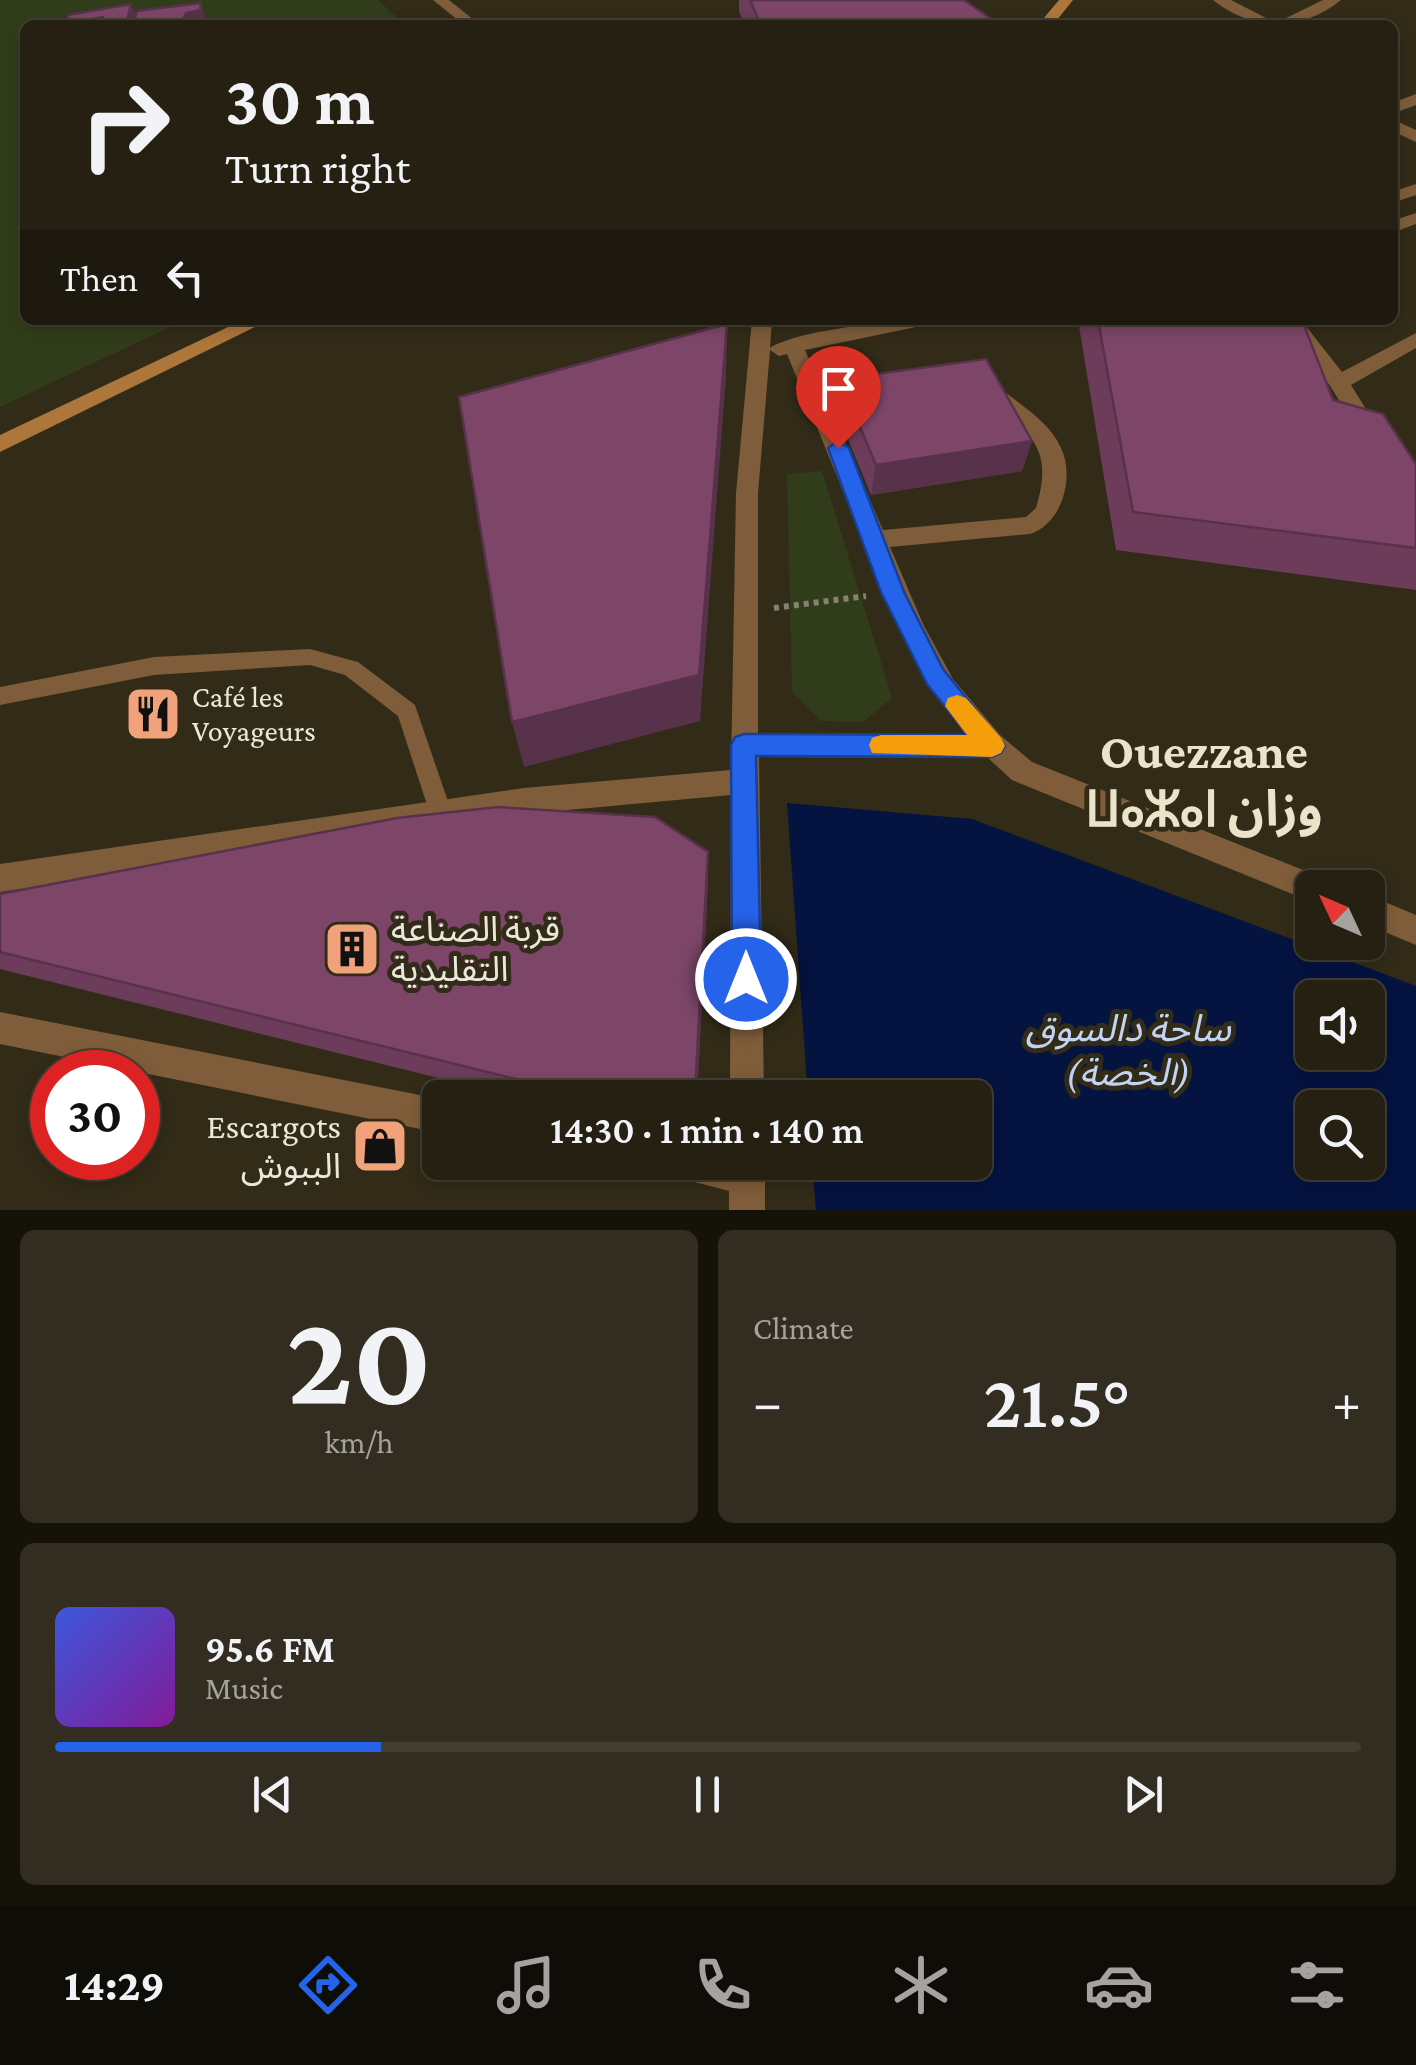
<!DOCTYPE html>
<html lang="en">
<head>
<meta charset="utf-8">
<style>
  :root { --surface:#262012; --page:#322d20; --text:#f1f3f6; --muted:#a4a39f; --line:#423e32; --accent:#2563eb }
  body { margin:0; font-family:"Crimson Pro","Noto Sans Arabic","Noto Sans Tifinagh",serif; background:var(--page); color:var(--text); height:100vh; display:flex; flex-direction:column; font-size:38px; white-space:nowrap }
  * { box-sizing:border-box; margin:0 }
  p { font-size:32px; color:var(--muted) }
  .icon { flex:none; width:55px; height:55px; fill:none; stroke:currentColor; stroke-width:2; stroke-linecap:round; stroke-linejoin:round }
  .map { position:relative; height:1210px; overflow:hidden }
  .side { display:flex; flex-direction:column; gap:20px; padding:20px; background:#15120a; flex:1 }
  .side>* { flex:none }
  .banner { position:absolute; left:20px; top:20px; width:1378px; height:305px; border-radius:15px; box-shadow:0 5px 15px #0003,0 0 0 2px var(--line); background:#262012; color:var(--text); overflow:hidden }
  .needle { width:65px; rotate:314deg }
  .controls { position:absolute; left:1295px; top:870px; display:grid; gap:20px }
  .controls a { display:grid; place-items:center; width:90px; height:90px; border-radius:15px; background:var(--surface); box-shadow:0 5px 15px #0003,0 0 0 2px var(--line); font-size:50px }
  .speed { position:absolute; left:30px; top:1050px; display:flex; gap:20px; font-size:50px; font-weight:700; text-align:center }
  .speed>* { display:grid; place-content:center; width:130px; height:130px; border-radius:50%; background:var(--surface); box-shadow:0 5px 15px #0003,0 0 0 2px var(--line); line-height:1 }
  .speed .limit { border:15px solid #d22; background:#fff; color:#111 }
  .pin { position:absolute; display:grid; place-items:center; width:85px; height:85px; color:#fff; margin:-102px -42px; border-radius:50% 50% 50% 0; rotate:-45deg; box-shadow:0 0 10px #0007 }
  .pin .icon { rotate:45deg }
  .me { position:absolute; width:110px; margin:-55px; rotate:0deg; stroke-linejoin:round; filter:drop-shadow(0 0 8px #0008) }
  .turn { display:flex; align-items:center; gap:35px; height:210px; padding:0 40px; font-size:45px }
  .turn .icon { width:130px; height:130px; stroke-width:2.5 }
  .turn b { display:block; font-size:70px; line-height:85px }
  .then { display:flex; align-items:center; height:95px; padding:0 40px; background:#0003; gap:20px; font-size:38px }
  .big { font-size:75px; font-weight:600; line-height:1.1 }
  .side .widget { flex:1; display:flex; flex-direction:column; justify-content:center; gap:15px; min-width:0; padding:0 35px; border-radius:15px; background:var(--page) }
  .side .dial { align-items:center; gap:0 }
  .dial b { font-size:130px; line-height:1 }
  .song { display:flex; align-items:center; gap:30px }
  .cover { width:120px; height:120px; border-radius:15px; background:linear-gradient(135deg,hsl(230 70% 55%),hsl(290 70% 35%)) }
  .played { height:10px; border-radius:5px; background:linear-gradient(90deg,var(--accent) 25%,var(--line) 25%) }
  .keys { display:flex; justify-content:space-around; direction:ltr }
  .heat { display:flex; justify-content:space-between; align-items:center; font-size:55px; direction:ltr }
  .side .tiles { flex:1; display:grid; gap:20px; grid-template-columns:1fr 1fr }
  .widget:last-child { grid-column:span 2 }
  .trip { position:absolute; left:422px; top:1080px; width:570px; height:100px; border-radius:15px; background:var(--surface); box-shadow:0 5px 15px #0003,0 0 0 2px var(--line); font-weight:600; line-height:100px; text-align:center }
  .tabs { display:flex; height:160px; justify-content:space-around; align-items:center; background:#0f0d07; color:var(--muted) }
  .tabs .icon { width:70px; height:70px }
  .tabs .on { color:var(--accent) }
  .tabs b { font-size:45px; color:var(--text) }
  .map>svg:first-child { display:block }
  .green { fill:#313d1a }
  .water { fill:#041340; fill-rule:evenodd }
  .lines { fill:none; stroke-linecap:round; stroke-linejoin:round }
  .path { stroke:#878171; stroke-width:6; stroke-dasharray:5 5; stroke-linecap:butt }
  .lane { fill:#7f5d3a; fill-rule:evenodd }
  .street { fill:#7f5d3a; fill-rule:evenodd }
  .secondary { fill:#ad773c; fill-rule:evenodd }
  .wall { fill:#6c3c5a }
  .shaded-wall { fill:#58314a }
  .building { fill:#7d4669; stroke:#58314a; stroke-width:2.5 }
  .route { fill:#2563eb; stroke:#184099; stroke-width:2.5 }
  .slow { fill:#f59e0b }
  .labels { text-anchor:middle; stroke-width:10; stroke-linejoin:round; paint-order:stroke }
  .poi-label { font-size:30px; fill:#ece7dc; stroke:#322b18; text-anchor:start }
  .near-poi-label { font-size:35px; fill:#ece7dc; stroke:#322b18; text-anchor:start }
  .near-water-label { font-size:38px; font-style:italic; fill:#c3d3f3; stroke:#322b18 }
  .town-label { font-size:50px; font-weight:bold; fill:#ece3cb; stroke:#322b18 }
</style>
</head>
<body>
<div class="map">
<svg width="1416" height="1210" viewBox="0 0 1416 1210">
  <rect width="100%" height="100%" fill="#322b18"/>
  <g class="green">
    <polygon points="0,0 378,0 405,25 25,25 25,320 185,320 0,407"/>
    <polygon points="822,471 892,698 863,722 821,721 792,691 787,474"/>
  </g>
  <path class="water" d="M787 803 972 819 1416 986V1210H816L812 1163 975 1162V1098L808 1097ZM1312 998H1368V1052H1312ZM1312 1108H1368V1162H1312Z"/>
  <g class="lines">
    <polyline class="path" points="774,608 866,596"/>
    <g class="lane">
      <polygon points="542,18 550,18 560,25 546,25 540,20"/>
      <polygon points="310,649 358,662 415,705 452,813 448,820 440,823 432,820 398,716 345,675 310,665 154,675 0,705 0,687 154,657"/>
    </g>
    <g class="street">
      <polygon points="433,0 449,0 480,25 464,25"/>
      <path d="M1213 0H1231L1276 23 1323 0H1341C1301 32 1253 32 1213 0Z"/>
      <polygon points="1416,94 1416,105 1392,114 1392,103"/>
      <polygon points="1392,119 1416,130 1416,142 1392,131"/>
      <polygon points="1416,184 1416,195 1392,203 1392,192"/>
      <polygon points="1416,213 1416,224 1392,233 1392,221"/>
      <path d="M752 320H772L770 348C796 330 896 320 931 320L921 326 805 350 883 530 1026 517 1036 508C1055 445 1029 433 984 398L980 393 984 388C998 384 1007 394 1018 402 1035 415 1052 428 1061 448 1075 477 1062 524 1030 534L890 547 924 626 953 679 1000 735 1032 762 1323 878 1327 888H1312V902L1012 780 988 758 759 757 764 1098H730L731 795 524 814 0 892V864L524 788 731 770 736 493ZM770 350 779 356 787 354 898 626 935 694 965 734 758 733V493Z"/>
      <polygon points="1281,320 1301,320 1342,372 1416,333 1416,348 1351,385 1382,435 1379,440 1363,440 1331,387"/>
      <polygon points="1368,895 1416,915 1416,945 1368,925"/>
      <polygon points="0,1012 440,1099 440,1133 0,1044"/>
      <polygon points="659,1162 765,1162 765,1210 729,1210 729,1191 664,1174"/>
    </g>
    <g class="secondary">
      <polygon points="1059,0 1073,0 1053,25 1038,25"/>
      <polygon points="243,320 269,320 0,452 0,435"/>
    </g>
  </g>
  <g class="wall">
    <polygon points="739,0 964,0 1000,25 745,25 739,11"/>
    <polygon points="1078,320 1302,320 1333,400 1416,464 1416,590 1116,550"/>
    <polygon points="840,379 1032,441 1022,471 871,495 836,410"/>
    <polygon points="708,882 697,1098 519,1098 0,969 0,894"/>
  </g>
  <g class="shaded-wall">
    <polygon points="201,3 207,25 177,25 186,13"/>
    <polygon points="131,4 139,23 138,25 126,25"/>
    <polygon points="103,17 107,25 66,24"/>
    <polygon points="727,324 726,376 700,721 524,767 512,722"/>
    <polygon points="1032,441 1022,471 871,495 876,465"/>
    <polygon points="708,852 708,882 697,1098 693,1098"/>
  </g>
  <g class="building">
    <polygon points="750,0 964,0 1000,25 761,25"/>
    <polygon points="201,3 200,10 186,13 180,25 133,25 137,11"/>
    <polygon points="131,4 126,25 101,25 103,17 66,24 68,15"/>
    <polygon points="1098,320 1302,320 1333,400 1383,414 1416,464 1416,548 1133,512"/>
    <polygon points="727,324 699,675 512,722 459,397"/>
    <polygon points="986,359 1032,441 876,465 840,379"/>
    <polygon points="498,807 655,817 708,852 695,1092 693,1098 593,1098 0,952 0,894 397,818"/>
  </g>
  <polygon class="route" points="838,441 849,448 904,592 943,669 1005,746 1001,753 992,757 756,756 761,979 757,989 746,994 736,989 732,979 731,745 735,737 744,734 968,735 927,684 881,592 828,448"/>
  <polygon class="slow" points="957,695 966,698 1001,738 1005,746 1001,753 992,757 872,753 869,745 872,738 881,735 967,735 945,706 948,698"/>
  <defs>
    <g id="restaurant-square" transform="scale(2.875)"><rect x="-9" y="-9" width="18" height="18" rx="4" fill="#f1a27b" stroke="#322b18"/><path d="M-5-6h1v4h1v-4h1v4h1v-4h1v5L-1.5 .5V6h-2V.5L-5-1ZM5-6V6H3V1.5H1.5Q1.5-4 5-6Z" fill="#111"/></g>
    <g id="building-square" transform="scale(2.875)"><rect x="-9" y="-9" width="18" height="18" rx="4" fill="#f1a27b" stroke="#322b18"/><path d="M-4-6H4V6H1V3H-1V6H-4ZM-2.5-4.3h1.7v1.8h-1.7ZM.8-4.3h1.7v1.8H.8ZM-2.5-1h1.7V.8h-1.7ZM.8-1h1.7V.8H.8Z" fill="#111"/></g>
    <g id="shop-square" transform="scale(2.875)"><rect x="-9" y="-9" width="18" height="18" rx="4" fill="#f1a27b" stroke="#322b18"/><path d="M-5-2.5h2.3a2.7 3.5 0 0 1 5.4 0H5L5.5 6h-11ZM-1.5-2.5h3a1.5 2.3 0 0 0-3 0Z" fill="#111"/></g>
  </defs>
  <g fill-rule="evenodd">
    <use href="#restaurant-square" x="153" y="714"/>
    <use href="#building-square" x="352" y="949"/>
    <use href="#shop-square" x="380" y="1146"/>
  </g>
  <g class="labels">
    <g class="poi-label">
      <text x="192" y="707">Café les<tspan x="192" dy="34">Voyageurs</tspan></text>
    </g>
    <g class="near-poi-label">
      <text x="391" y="941">قربة الصناعة<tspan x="391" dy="40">التقليدية</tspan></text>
      <text x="341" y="1138" text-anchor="end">Escargots<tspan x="341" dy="40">الببوش</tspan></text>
    </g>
    <g class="near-water-label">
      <text x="1128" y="1041">ساحة دالسوق<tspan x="1128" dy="44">(الخصة)</tspan></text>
    </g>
    <g class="town-label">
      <text x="1204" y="768">Ouezzane<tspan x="1204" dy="58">ⵡⴰⵣⴰⵏ وزان</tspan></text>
    </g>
  </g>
</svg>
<div class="controls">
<a><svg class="needle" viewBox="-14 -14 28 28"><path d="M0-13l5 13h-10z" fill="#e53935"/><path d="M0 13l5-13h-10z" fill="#a4a39f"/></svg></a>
<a><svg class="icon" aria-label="sound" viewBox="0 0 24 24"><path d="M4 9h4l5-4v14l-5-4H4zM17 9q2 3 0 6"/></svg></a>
<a><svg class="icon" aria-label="search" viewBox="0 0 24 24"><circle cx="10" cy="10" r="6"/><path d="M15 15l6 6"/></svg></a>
</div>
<div class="speed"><div class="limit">30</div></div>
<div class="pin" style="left:838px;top:448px;background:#d93025"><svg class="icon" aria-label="arrive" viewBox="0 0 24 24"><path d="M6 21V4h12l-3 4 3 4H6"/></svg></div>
<svg class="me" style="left:746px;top:979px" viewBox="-20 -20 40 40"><circle r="17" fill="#2563eb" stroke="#fff" stroke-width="3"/><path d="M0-11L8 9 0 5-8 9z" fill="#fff"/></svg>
<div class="trip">14:30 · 1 min · 140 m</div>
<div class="banner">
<div class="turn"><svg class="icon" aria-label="right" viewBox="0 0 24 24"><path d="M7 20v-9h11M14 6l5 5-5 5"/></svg><div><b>30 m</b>Turn right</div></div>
<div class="then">Then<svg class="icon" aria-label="left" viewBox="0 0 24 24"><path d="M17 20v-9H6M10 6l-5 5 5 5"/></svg></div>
</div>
</div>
<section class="side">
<div class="tiles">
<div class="widget dial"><b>20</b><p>km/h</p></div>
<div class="widget"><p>Climate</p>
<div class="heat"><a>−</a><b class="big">21.5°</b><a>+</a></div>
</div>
<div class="widget">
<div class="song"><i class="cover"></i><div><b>95.6 FM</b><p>Music</p></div></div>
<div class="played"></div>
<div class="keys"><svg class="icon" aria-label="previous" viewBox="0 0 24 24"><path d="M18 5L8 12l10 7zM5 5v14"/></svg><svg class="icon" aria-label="pause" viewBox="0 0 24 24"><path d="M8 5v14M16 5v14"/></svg><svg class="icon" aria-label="next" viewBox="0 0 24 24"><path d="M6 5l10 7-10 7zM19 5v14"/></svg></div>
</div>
</div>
</section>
<nav class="tabs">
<b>14:29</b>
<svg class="icon on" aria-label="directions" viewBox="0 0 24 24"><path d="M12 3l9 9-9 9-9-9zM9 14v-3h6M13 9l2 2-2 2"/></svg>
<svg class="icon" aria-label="music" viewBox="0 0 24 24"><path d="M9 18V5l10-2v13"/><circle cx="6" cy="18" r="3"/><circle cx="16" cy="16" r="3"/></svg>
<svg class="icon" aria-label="phone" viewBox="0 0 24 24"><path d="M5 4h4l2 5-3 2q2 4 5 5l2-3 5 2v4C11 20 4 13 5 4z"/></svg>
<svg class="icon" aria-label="climate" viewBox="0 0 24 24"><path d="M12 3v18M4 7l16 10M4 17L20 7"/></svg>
<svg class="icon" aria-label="car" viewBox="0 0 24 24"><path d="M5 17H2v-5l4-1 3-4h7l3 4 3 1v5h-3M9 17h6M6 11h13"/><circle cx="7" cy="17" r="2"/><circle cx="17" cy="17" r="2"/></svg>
<svg class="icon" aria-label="filters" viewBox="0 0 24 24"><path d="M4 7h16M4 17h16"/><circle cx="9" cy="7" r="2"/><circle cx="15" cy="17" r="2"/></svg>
</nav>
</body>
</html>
